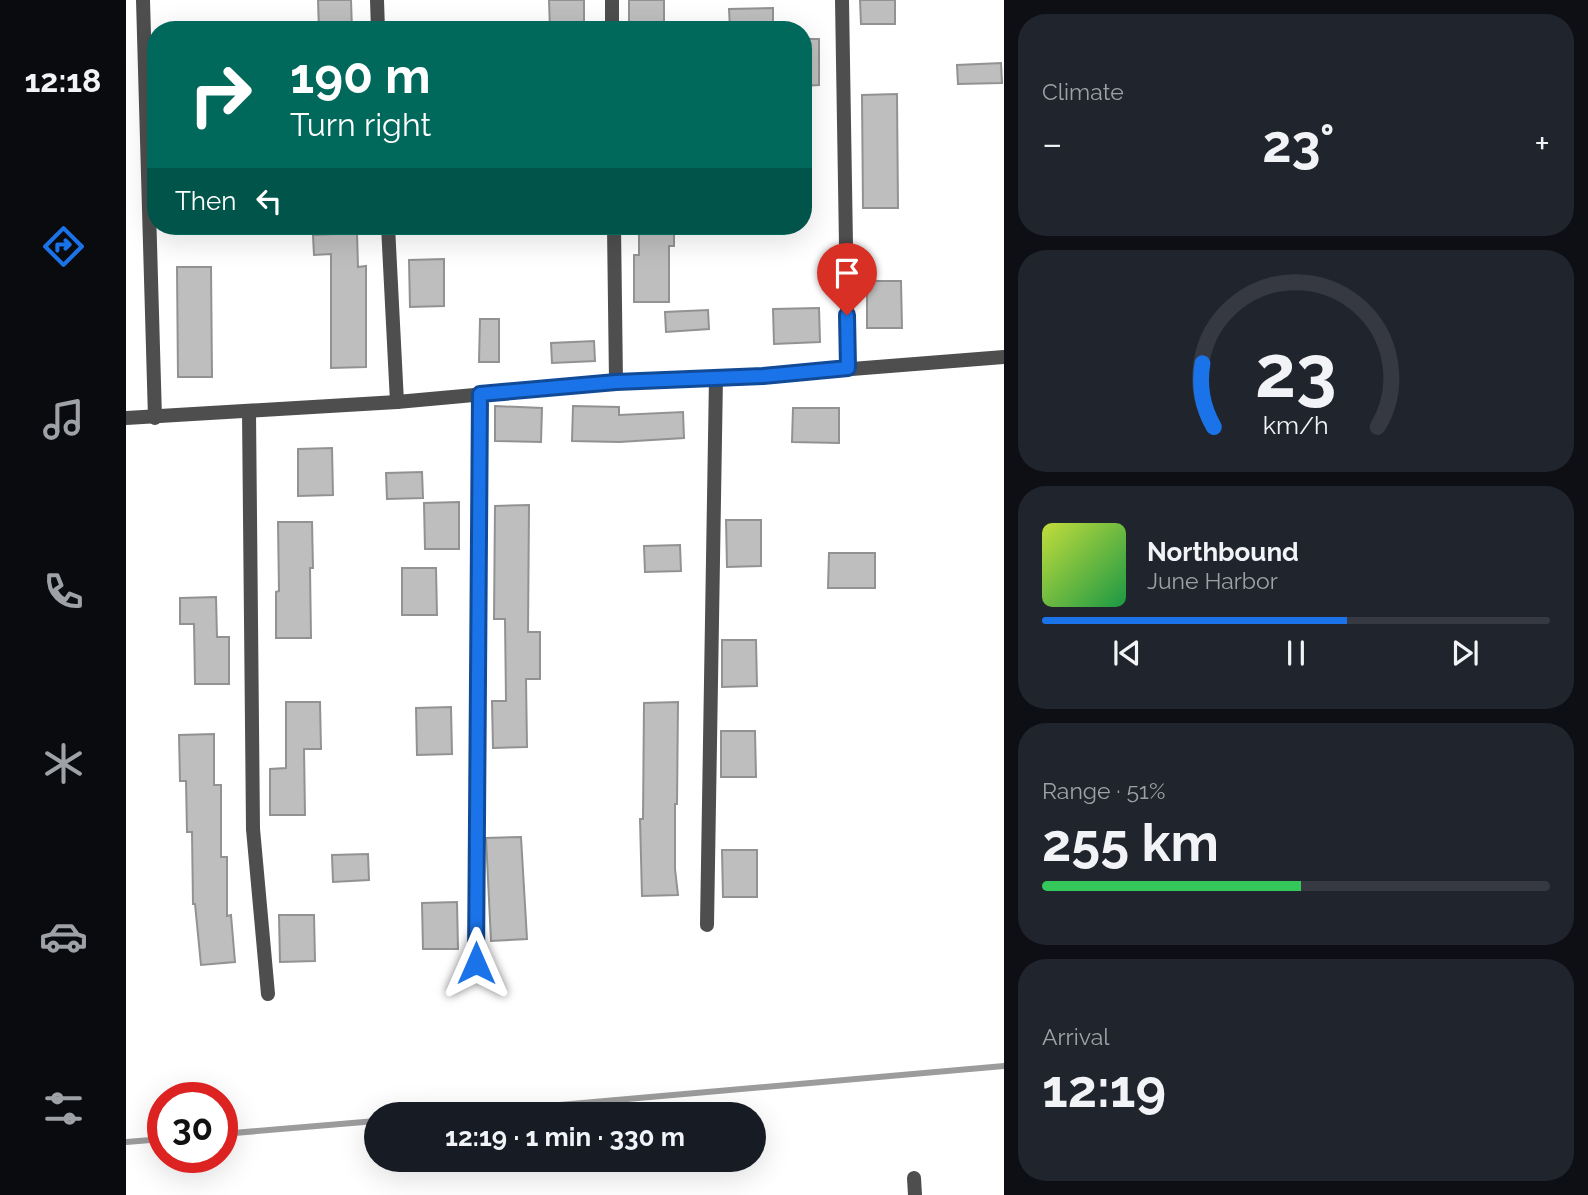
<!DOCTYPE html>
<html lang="en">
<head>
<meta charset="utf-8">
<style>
  :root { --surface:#171b24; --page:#20242c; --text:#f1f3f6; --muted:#9ea1a6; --line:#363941; --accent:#1a73e8 }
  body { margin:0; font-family:Raleway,sans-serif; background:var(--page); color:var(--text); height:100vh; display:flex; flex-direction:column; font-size:26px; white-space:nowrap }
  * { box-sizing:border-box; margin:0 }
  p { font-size:23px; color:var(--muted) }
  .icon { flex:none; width:38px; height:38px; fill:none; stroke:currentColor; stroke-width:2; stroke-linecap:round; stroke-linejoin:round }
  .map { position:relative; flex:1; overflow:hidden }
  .sheet { display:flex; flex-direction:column; gap:14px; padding:14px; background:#0d0f14; width:584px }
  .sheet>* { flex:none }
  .banner { position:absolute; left:21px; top:21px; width:665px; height:214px; border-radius:28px; box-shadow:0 7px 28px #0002; background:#00695c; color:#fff; overflow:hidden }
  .speed { position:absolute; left:21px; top:1082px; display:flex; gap:14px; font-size:35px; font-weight:700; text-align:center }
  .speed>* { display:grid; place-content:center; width:91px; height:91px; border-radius:50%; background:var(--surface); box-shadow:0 7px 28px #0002; line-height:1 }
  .speed .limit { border:10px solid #d22; background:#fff; color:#111 }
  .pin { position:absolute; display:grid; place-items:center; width:60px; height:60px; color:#fff; margin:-72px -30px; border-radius:50% 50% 50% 0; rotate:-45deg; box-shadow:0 0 7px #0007 }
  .pin .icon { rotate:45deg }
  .me { position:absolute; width:77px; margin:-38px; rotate:0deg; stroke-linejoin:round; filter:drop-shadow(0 0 5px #0008) }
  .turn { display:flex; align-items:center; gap:24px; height:147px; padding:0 28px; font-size:32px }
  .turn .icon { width:91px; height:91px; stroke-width:2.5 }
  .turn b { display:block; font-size:49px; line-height:60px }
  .then { display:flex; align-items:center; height:66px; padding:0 28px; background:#0003; gap:14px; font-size:26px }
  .big { font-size:52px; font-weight:700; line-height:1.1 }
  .sheet .card { flex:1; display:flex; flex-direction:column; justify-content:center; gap:10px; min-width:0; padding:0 24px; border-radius:28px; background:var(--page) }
  .sheet .dial { align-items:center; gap:0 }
  .dial svg { height:182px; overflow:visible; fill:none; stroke:var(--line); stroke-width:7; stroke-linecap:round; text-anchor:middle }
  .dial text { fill:var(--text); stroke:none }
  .song { display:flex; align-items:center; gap:21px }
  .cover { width:84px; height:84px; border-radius:10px; background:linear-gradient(135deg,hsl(70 70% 55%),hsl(140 70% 35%)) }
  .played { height:7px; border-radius:4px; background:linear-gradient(90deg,var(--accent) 60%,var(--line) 60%) }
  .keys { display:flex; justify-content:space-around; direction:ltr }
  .heat { display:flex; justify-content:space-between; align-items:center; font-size:38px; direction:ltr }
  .charge { height:10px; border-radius:5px; background:linear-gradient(90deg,#34c759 51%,var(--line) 0) }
  .trip { position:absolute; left:238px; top:1102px; width:402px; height:70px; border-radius:35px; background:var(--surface); box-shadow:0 7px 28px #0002; font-weight:700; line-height:70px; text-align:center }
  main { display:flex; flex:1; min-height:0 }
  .tabs { display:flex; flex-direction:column; width:126px; justify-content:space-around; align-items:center; background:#090b0e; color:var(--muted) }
  .tabs .icon { width:49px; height:49px }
  .tabs .active { color:var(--accent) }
  .tabs b { font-size:32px; color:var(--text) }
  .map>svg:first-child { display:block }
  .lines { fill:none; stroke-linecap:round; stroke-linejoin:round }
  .stream { stroke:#9c9c9c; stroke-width:6 }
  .building { fill:#bebebe; stroke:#929292; stroke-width:2 }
  .minor { stroke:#4e4e4e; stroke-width:14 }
  .route-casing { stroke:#114b97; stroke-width:18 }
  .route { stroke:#1a73e8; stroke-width:12 }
</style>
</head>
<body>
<main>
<nav class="tabs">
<b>12:18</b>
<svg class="icon active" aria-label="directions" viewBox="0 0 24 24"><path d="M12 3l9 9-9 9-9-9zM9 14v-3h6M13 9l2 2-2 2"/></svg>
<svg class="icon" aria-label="music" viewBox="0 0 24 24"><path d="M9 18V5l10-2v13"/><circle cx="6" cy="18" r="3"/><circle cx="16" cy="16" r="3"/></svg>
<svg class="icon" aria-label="phone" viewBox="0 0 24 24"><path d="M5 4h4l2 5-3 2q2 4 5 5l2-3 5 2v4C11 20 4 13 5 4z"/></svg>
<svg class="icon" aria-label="climate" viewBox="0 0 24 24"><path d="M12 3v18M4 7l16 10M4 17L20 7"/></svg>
<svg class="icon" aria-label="car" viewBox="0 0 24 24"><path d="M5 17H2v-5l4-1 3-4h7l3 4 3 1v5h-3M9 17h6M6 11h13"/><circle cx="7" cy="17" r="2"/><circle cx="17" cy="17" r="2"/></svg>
<svg class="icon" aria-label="filters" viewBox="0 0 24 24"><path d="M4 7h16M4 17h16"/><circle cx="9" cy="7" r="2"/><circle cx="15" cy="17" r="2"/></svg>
</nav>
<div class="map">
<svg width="878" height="1195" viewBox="0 0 878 1195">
  <rect width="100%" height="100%" fill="#fff"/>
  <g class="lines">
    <g class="stream">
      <polyline points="318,1115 878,1066"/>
      <polyline points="96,1134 250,1121"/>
      <polyline points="0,1142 37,1139"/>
    </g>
  </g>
  <g class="building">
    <polygon points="192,0 225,0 226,30 193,30"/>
    <polygon points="423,0 458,0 458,30 424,30"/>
    <rect x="503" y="0" width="35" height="30"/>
    <polygon points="734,0 769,0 769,24 735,24"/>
    <polygon points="647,8 647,27 604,29 603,9"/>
    <polygon points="677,39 693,39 693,85 677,86"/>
    <polygon points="875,63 876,83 832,84 831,65"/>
    <polygon points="771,94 772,208 737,208 736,95"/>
    <polygon points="513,226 548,226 548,246 543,246 543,302 508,302 508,255 513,255"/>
    <polygon points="231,233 232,267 240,266 240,367 205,368 205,254 188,255 187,235"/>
    <polygon points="318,259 318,306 284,307 283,260"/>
    <polygon points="51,267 85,267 86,377 52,377"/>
    <polygon points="741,281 775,281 776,328 741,328"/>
    <polygon points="693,308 694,342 648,344 647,309"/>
    <polygon points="582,310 583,329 540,332 539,312"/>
    <polygon points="354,319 373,319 373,362 353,362"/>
    <polygon points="468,341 469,361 426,363 425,343"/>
    <polygon points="369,406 416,408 415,442 369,441"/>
    <polygon points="447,406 493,407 493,415 557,412 558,438 493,442 446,441"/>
    <polygon points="667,408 713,408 713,443 666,442"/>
    <polygon points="206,448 207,495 172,496 172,449"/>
    <polygon points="296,472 297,498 261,499 260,473"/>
    <polygon points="333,502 333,549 299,549 298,503"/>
    <polygon points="403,505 402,632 414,632 414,679 400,679 401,747 367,748 366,701 380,701 379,619 368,619 369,506"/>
    <polygon points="600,520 635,520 635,566 601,567"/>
    <polygon points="152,522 186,522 187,568 184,568 185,638 150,638 150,592 153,591"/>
    <polygon points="554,545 555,571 519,572 518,546"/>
    <polygon points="703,553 749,553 749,588 702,588"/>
    <polygon points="276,568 310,568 311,615 276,615"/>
    <polygon points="90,597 91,637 103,637 103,684 69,684 68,624 54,624 54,598"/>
    <polygon points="596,640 630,640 631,686 596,687"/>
    <polygon points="160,702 194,702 195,749 178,749 179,815 144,815 144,769 160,768"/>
    <polygon points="552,702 551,804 549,804 549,869 552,895 516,896 514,819 517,819 518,703"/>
    <polygon points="325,707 326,754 291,755 290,708"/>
    <polygon points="595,731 629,731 630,777 595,777"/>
    <polygon points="88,734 88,785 95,785 95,857 101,857 101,916 105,915 109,962 75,965 69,904 67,904 66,832 61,832 60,781 54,781 53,735"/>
    <polygon points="395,837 401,939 365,941 360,838"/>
    <polygon points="596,850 631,850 631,897 597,897"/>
    <polygon points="242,854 243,880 207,882 206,855"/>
    <polygon points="331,902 332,949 297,949 296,903"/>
    <polygon points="153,915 188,915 189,961 154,962"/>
  </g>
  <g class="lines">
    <g class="minor">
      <polyline points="17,0 29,418"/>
      <polyline points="251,0 252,30"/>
      <polyline points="486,0 486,30"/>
      <polyline points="716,0 722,368"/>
      <polyline points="262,226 271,402"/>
      <polyline points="488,226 490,382"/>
      <polyline points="123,412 127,829 142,994"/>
      <polyline points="0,418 271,402 490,382 637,376 878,357"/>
      <polyline points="581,925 590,377"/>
      <polyline points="350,963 354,394"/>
      <polyline points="788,1178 789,1195"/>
    </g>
  </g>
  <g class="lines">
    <g class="route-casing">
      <polyline id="route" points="350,963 354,394 490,382 637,376 722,368 721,315"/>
    </g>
    <use href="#route" class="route"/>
  </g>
</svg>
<div class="speed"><div class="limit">30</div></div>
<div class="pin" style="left:721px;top:315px;background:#d93025"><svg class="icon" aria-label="arrive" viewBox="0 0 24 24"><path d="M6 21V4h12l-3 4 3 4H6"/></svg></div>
<svg class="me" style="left:350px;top:963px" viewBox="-20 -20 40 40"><path d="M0-17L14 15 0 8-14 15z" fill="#1a73e8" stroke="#fff" stroke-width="4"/></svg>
<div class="trip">12:19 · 1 min · 330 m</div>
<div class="banner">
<div class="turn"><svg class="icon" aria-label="right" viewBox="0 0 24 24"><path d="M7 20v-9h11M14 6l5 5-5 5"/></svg><div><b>190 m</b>Turn right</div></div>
<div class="then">Then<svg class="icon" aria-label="left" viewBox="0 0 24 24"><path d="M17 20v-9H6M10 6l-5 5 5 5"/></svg></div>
</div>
</div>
<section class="sheet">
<div class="card"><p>Climate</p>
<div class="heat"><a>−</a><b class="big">23°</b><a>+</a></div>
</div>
<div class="card dial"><svg viewBox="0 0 100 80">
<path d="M14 69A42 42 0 1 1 86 69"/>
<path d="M14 69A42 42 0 0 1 9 41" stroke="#1a73e8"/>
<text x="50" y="56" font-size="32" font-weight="700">23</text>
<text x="50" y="72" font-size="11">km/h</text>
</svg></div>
<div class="card">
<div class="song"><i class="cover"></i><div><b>Northbound</b><p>June Harbor</p></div></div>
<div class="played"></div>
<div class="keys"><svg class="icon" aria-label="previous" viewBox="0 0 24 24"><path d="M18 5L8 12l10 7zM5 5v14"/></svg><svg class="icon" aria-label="pause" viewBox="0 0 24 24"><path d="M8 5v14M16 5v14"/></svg><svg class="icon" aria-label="next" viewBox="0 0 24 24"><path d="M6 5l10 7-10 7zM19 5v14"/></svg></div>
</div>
<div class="card"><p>Range · 51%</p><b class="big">255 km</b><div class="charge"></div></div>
<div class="card"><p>Arrival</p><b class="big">12:19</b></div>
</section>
</main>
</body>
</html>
